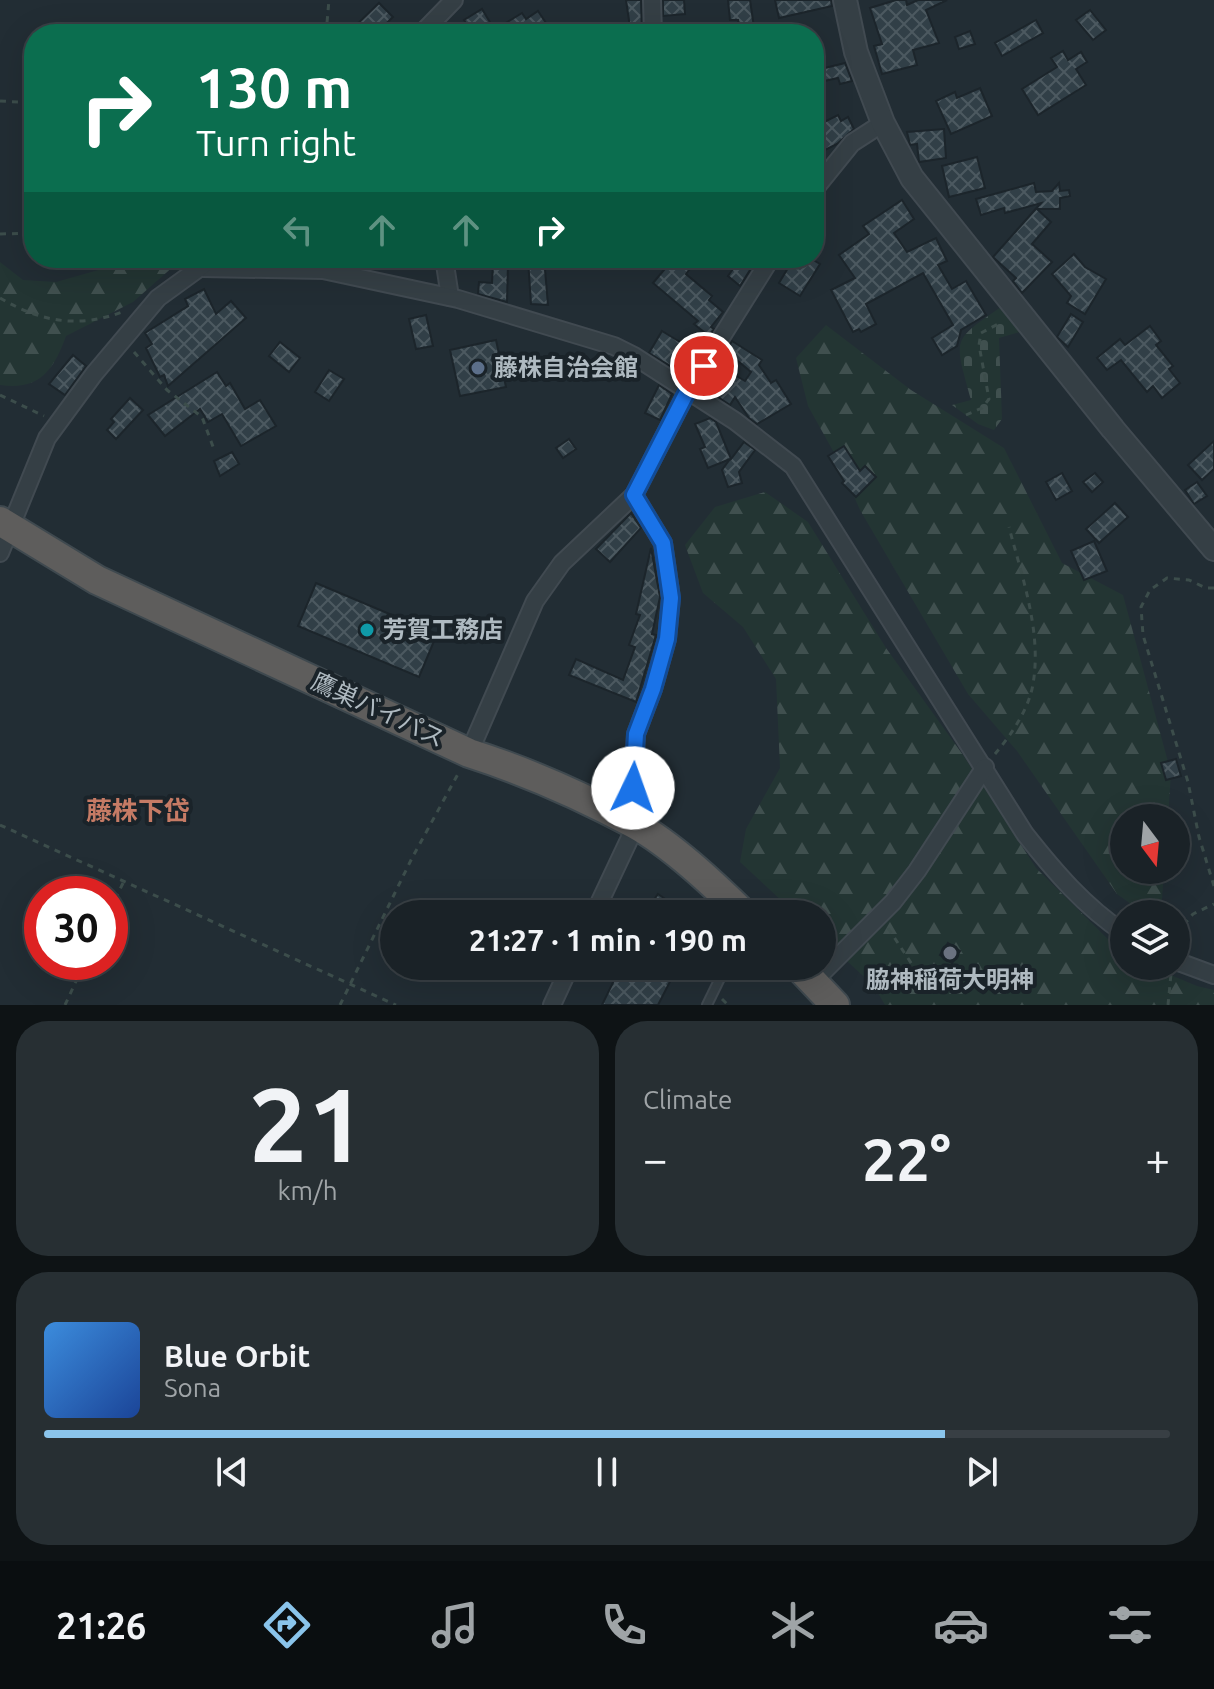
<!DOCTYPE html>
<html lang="en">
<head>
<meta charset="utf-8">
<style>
  :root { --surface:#1a2227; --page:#272f33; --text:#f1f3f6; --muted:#9fa4a7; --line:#383f44; --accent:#8ac4eb }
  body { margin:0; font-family:Ubuntu,"Noto Sans JP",sans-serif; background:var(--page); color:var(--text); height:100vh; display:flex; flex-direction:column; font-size:30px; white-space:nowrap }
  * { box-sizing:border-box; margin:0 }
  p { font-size:26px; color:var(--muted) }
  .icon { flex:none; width:44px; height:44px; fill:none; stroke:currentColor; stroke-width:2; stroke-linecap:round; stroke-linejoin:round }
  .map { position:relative; height:1005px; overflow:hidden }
  .details { display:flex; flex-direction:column; gap:16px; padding:16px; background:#0e1315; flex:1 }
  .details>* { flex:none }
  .hud { position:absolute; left:24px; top:24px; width:800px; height:244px; border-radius:32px; box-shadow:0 8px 32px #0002,0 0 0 2px var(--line); background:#0b6e4f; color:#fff; overflow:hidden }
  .needle { width:52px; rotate:164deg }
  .tools { position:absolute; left:1110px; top:804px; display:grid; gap:16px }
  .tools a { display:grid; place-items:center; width:80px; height:80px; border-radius:50%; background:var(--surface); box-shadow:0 8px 32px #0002,0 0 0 2px var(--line); font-size:40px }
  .speed { position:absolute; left:24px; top:876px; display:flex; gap:16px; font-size:40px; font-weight:700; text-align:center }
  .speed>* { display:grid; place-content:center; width:104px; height:104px; border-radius:50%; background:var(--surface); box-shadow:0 8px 32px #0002,0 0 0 2px var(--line); line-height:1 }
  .speed .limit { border:12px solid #d22; background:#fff; color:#111 }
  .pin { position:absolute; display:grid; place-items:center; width:68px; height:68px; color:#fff; margin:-34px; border:4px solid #fff; border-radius:50%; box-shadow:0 2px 8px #0007 }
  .me { position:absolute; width:88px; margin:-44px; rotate:3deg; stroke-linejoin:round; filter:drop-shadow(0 0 6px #0008) }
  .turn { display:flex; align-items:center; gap:28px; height:168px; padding:0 40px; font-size:36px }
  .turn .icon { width:104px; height:104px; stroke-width:2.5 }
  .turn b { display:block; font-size:56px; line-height:68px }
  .lanes { display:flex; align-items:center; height:76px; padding:0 40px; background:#0003; justify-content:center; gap:40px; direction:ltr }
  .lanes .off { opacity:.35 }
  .big { font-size:60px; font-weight:700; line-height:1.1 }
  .details .widget { flex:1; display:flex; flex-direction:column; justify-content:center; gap:12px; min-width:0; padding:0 28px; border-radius:32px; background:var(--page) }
  .details .dial { align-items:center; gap:0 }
  .dial b { font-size:104px; line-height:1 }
  .song { display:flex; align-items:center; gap:24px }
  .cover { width:96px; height:96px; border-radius:12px; background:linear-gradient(135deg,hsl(210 70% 55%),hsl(220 70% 35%)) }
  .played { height:8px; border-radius:4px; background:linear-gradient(90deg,var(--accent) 80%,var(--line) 80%) }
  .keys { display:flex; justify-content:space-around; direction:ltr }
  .heat { display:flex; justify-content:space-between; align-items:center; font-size:44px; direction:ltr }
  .details .tiles { flex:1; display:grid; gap:16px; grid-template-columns:1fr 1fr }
  .widget:last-child { grid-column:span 2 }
  .trip { position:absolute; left:380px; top:900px; width:456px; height:80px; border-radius:40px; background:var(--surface); box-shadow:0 8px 32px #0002,0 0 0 2px var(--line); font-weight:700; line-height:80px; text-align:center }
  .tabs { display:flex; height:128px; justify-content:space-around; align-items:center; background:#0a0e10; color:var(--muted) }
  .tabs .icon { width:56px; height:56px }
  .tabs .current { color:var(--accent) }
  .tabs b { font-size:36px; color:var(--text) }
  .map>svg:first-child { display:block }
  .forest { fill:url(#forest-firs) }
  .cemetery { fill:url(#cemetery-stones) }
  .building { fill:url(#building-cross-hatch); stroke:#1c252b; stroke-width:2 }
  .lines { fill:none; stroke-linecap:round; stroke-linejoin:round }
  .service-casing { stroke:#414a51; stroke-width:12 }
  .minor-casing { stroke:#414a51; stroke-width:20 }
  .tertiary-casing { stroke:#414a51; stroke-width:26 }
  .trunk-casing { stroke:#3f494f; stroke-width:32 }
  .path { stroke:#3c4d4b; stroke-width:3; stroke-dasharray:6 6; stroke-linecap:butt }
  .service { stroke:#353f45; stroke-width:8 }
  .minor { stroke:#353f45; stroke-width:16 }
  .tertiary { stroke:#353f45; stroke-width:22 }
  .trunk { stroke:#5e5d5c; stroke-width:28 }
  .route-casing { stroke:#114b97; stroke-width:20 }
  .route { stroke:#1a73e8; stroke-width:14 }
  .service-dot { fill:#5c6f8a; stroke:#1a2329; stroke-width:3 }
  .culture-dot { fill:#0f9aa8; stroke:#1a2329; stroke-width:3 }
  .worship-dot { fill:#6b7280; stroke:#1a2329; stroke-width:3 }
  .labels { text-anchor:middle; stroke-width:8; stroke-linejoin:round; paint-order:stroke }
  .poi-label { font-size:24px; font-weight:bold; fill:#afbac1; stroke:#1a2329; text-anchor:start }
  .street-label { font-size:24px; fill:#afbac1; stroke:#1a2329 }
  .neighbourhood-label { font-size:26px; font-weight:bold; fill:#c67b65; stroke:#1a2329 }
</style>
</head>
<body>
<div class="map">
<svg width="1214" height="1005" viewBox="0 0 1214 1005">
  <defs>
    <pattern id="forest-firs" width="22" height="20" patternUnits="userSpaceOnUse" patternTransform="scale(2)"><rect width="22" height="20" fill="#233533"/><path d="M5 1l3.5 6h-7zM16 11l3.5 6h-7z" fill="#40504f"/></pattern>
    <pattern id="cemetery-stones" width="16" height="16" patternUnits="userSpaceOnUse" patternTransform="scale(2)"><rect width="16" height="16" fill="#233533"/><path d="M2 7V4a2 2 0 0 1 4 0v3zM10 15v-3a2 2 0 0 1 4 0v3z" fill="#40504f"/></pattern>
    <pattern id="building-cross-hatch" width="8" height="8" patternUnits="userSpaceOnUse" patternTransform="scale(2)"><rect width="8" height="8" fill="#313f47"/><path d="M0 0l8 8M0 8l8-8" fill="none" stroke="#4c5960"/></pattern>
  </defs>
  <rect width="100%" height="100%" fill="#222d34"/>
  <g class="forest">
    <path d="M141 258H183L133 302 66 336C54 370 39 391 0 385V262L23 280 56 282Z"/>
    <polygon points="826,325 911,390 1004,448 1062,563 1123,595 1171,773 1168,818 1124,818 1124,870 1164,870 1161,914 1145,914 1117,894 1017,751 968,694 860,510 837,458 808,406 796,358"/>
    <polygon points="765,492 808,522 886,648 963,755 1036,868 1124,955 1124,966 1149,966 1197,986 1214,990 1214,1005 885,1005 874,986 822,938 822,914 796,914 740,862 746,829 780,768 776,679 743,627 703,593 685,545 715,507"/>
  </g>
  <path class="cemetery" d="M1004 305 1023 331 999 338 1002 419 994 430 978 424 952 405 971 400C954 337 950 342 1004 305Z"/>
  <g class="building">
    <polygon points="626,0 641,0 642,34 631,34"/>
    <polygon points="663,0 684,0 685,14 663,16"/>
    <polygon points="728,0 750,0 755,34 740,34 738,20 730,20"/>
    <polygon points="775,0 831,0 832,6 779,18"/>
    <polygon points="896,0 906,0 907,5 918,0 947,0 926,10 939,43 913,50 917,65 882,74 874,46 882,44 870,8"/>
    <polygon points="379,3 393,17 375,34 347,34"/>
    <polygon points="482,9 497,34 473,34 464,20"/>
    <polygon points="1090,10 1106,30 1093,40 1076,20"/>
    <polygon points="538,11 550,29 543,34 510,34 504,24 522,13 526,19"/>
    <polygon points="1036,20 1043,33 1002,56 995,43"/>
    <polygon points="970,31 975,44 959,49 955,37"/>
    <polygon points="1063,51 1068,60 1081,52 1087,62 1076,69 1086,85 1038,115 1022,89 1057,67 1051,58"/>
    <polygon points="845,63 852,81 840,84 838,78 824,81 821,69"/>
    <polygon points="980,88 992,116 951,134 936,101 955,92 957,98"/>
    <polygon points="838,115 841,121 848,117 854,129 837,144 821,152 814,139 814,127"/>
    <polygon points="944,129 946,158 919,162 917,144 910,145 907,132"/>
    <polygon points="977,157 985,188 949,197 942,166"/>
    <polygon points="1034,183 1036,192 1052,191 1059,183 1060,191 1069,190 1070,196 1060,198 1060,209 1037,209 1051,222 1032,244 1052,262 1022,293 1013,281 1016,278 993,257 1041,203 1005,213 1004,208 981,215 976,199"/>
    <polygon points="902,200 914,219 894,233 907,252 936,238 947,261 938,265 952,289 966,281 986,315 961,330 957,346 942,355 932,338 953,325 923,273 866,304 876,324 861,332 859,329 853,332 831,290 855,278 839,255 869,234 863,226"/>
    <polygon points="1074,254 1085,267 1106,279 1085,314 1067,303 1071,296 1052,274"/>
    <polygon points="544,258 548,305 531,304 528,259"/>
    <polygon points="674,258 698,258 686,274 712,296 709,300 723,312 711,327 714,329 709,336 694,324 698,321 653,283"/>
    <polygon points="720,258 750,258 755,262 740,286 728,276 733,269"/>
    <polygon points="794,258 810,258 820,264 800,296 779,283"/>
    <polygon points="493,264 508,264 507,302 478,294 479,282 492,283"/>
    <polygon points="204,289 216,314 231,301 246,318 168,386 164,375 160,377 146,348 152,344 145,333 188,306 185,299"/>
    <polygon points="1071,314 1083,322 1068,347 1057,337"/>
    <polygon points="426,315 433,346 416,349 409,319"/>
    <polygon points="1150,326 1161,341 1156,345 1173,366 1169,369 1180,383 1162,398 1153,386 1147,392 1121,360 1107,370 1097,358 1120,339 1125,345"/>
    <polygon points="662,331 698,353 685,375 649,353"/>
    <polygon points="496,340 506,387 460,396 450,350"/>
    <polygon points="732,341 762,360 759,365 771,383 776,380 791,404 757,424 749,418 735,397 730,405 715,395 730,372 745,381 751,372 726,351"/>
    <polygon points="280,342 300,358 289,372 269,356"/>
    <polygon points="73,355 86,366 65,395 49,384"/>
    <polygon points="329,370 344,379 329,401 315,392"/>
    <polygon points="217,372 226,386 230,383 245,409 260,400 276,426 241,446 222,414 208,422 200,409 165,436 148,415"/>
    <polygon points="659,385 672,394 660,420 645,413"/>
    <polygon points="130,398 143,410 116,439 107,430 114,422 111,419"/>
    <polygon points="710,418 716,422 731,459 744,442 755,450 739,472 742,483 728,487 722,470 730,459 708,468 700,449 705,447 695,424"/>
    <polygon points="569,439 576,449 563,458 556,448"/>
    <polygon points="1214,441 1214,469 1202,480 1188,465"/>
    <polygon points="844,446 860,471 865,466 876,477 856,497 842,483 844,481 828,456"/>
    <polygon points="232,452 239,464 220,476 214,461"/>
    <polygon points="1062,473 1072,491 1056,500 1046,482"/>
    <polygon points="1095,473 1103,482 1092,492 1083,482"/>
    <polygon points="1197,482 1207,496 1194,504 1185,490"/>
    <polygon points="1115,503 1128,517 1099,543 1086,529"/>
    <polygon points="631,513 641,528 610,562 596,549"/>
    <polygon points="1094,541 1107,571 1084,580 1071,551"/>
    <polygon points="651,548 660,597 652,634 656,635 636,702 569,675 576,659 623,680 635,647 629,645 640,615 636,614"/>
    <polygon points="316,583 437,634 419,677 298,626"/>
    <polygon points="1176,759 1181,776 1166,780 1161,763"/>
    <polygon points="658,894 687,914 660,914 649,907"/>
    <polygon points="948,943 960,951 952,963 940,955"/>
    <polygon points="621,966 678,966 658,1005 602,1005"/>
  </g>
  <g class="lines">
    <g class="service-casing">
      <polyline id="service" points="707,1005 726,966"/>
    </g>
    <g class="minor-casing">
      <g id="minor">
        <polyline points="652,0 653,34"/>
        <polyline points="421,34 454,0"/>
        <polyline points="814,190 852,143 883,123"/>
        <polyline points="444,258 450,297"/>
        <path d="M202 268 323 270 458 299 614 346 634 356 735 421 793 466 1025 834C1055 872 1084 906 1124 933"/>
        <polyline points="0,553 47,438 94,374 158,298 209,261"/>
        <polyline points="469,753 535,601 562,563 634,495 687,392 771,258"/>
        <polyline points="594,914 636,825 633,788 636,734 653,689 667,639 671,598 663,543 634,495"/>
        <polyline points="1176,961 1214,975"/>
        <polyline points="814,981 893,902 917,871 985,767"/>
        <polyline points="552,1005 570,966"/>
      </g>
    </g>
    <g class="tertiary-casing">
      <polyline id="tertiary" points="845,0 856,52 883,123 912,178 1113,429 1214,549"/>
    </g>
    <g class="trunk-casing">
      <g id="trunk">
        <path d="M0 521 97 580 469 753C525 771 582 796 634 824 672 845 713 884 744 914"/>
        <polyline points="798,966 835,1005"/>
      </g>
    </g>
    <g class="path">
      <polyline points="326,34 329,0"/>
      <polyline points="0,101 34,103"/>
      <polyline points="0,234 34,233"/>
      <path d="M0 298C41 322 79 329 125 311"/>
      <polyline points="134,352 167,390 202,417 215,452"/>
      <polyline points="0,395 44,416"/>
      <polyline points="966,415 982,408 989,399 979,345 981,333 1002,322"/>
      <polyline points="1214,588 1206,588 1189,580 1167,578 1150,590 1141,607 1143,635 1188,782 1199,837 1214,886"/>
      <path d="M995 754C1011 735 1029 709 1033 684 1042 632 1022 577 1009 527"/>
      <polyline points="0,825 396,1005"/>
      <polyline points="110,910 124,881"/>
      <polyline points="888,928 921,978 929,983 935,980 942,965"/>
      <polyline points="1176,934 1193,914 1214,904"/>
      <polyline points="722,999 728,1005"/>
      <polyline points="65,1005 85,962"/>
      <polyline points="340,1005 412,858 458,774"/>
      <polyline points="1168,1005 1171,974"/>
    </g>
    <use href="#service" class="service"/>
    <use href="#minor" class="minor"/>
    <use href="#tertiary" class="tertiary"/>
    <use href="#trunk" class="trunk"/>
  </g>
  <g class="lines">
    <g class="route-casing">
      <polyline id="route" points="633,788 636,734 653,689 667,639 671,598 663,543 634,495 687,392 704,366"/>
    </g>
    <use href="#route" class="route"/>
  </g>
  <circle class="service-dot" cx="478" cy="368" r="8"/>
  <circle class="culture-dot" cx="367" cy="630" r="8"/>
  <circle class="worship-dot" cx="950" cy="953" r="8"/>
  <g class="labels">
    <g class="poi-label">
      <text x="494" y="376">藤株自治会館</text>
      <text x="383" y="638">芳賀工務店</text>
      <text x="950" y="988" text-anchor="middle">脇神稲荷大明神</text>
    </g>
    <g class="street-label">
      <text transform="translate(378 710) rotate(25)" y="8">鷹巣バイパス</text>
    </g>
    <g class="neighbourhood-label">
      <text x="138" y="820">藤株下岱</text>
    </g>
  </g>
</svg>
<div class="tools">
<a><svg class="needle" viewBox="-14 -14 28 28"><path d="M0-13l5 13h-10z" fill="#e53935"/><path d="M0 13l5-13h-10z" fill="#9fa4a7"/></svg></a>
<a><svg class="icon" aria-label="layers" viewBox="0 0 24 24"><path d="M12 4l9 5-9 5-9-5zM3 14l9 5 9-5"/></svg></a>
</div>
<div class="speed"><div class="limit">30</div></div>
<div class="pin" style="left:704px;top:366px;background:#d93025"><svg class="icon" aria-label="arrive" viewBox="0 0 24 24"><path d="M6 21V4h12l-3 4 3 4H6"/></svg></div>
<svg class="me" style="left:633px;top:788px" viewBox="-20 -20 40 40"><circle r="19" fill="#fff"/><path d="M0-13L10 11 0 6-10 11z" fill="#1a73e8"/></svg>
<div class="trip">21:27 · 1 min · 190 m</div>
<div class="hud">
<div class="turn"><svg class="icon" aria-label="right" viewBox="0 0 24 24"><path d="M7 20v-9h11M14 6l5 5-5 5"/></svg><div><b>130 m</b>Turn right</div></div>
<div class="lanes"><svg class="icon off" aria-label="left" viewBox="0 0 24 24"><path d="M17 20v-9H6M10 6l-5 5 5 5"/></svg><svg class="icon off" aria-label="ahead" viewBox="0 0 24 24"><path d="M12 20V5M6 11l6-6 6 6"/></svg><svg class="icon off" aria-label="ahead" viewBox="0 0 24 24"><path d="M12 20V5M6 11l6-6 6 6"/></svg><svg class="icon" aria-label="right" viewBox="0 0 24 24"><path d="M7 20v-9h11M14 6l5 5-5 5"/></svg></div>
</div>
</div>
<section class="details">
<div class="tiles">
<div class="widget dial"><b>21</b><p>km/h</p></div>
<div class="widget"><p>Climate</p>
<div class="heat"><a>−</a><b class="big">22°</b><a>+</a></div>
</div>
<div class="widget">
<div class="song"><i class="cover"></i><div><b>Blue Orbit</b><p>Sona</p></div></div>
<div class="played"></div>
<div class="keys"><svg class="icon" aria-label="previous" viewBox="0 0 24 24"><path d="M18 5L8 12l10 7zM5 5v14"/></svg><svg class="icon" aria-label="pause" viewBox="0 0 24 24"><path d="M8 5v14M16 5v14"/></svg><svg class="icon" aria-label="next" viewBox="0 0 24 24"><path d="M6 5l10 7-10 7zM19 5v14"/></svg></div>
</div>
</div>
</section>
<nav class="tabs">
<b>21:26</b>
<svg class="icon current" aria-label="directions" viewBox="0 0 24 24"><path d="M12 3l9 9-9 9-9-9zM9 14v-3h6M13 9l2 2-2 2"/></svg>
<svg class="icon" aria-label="music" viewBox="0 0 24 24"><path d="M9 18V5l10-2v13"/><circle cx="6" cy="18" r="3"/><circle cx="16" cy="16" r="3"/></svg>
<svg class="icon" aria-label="phone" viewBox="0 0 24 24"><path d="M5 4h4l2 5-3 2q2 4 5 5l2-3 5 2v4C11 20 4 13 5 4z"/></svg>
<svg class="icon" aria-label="climate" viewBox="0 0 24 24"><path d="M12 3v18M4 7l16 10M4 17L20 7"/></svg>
<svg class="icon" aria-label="car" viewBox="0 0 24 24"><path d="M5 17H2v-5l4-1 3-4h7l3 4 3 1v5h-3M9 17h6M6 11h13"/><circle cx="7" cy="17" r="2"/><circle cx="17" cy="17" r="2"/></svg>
<svg class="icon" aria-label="filters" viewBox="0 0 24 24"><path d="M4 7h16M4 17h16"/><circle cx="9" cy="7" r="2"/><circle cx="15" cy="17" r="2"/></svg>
</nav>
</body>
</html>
